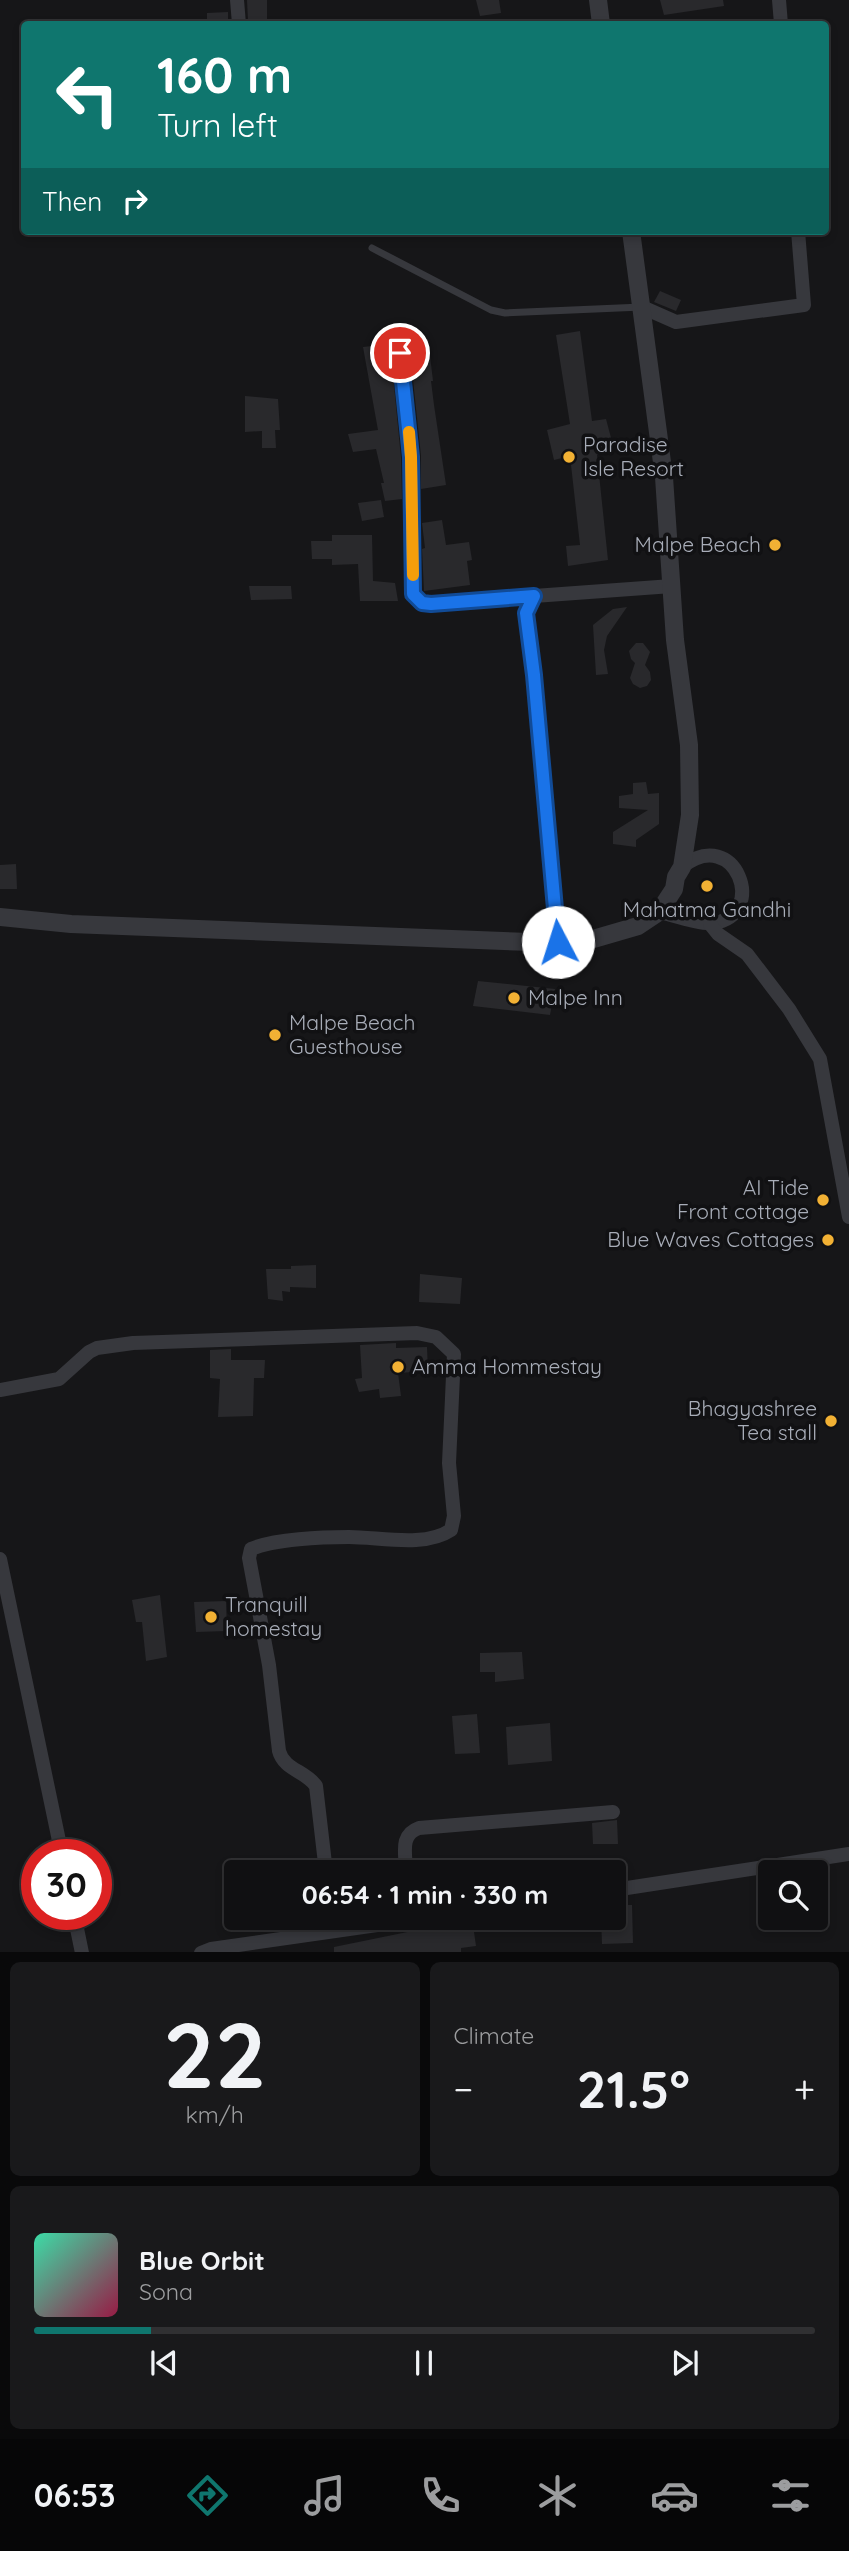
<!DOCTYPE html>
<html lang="en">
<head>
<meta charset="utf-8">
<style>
  :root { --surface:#101012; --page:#19191b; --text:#f1f3f6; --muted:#9c9d9f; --line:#303032; --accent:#0f766e }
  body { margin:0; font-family:Quicksand,sans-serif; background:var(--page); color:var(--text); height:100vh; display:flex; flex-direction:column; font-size:26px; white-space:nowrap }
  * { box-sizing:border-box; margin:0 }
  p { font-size:23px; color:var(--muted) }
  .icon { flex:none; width:38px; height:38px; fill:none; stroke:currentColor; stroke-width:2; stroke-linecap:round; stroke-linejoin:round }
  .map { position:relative; height:1952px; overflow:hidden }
  .sheet { display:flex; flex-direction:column; gap:10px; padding:10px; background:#09090a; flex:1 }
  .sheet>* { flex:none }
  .guide { position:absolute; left:21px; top:21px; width:808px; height:214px; border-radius:7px; box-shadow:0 4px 10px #0003,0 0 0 2px var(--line); background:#0f766e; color:#fff; overflow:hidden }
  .buttons { position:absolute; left:758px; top:1860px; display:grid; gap:14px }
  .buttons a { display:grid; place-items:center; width:70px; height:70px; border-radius:7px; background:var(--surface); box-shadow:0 4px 10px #0003,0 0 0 2px var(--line); font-size:35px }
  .speed { position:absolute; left:21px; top:1839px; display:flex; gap:14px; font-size:35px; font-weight:700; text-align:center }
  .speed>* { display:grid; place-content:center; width:91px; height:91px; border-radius:50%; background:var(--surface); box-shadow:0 4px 10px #0003,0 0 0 2px var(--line); line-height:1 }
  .speed .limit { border:10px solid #d22; background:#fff; color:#111 }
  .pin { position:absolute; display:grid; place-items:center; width:60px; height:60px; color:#fff; margin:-30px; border:4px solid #fff; border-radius:50%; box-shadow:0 2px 7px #0007 }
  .me { position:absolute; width:77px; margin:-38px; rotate:355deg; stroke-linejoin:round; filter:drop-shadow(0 0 5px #0008) }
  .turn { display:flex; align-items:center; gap:24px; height:147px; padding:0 21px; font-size:32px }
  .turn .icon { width:91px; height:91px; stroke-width:2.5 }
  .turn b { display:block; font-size:49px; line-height:60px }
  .then { display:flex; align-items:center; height:66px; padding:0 21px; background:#0003; gap:14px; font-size:26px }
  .big { font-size:52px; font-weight:700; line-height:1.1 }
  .sheet .card { flex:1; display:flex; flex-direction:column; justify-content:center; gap:10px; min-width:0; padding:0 24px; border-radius:10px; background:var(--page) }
  .sheet .dial { align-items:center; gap:0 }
  .dial b { font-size:91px; line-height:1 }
  .song { display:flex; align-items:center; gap:21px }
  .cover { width:84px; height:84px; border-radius:10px; background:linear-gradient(135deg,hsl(160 70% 55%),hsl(340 70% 35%)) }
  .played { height:7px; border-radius:4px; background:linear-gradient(90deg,var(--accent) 15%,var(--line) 15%) }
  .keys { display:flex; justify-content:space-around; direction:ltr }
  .heat { display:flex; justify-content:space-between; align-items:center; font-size:38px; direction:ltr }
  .sheet .tiles { flex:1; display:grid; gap:10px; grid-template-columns:1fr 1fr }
  .card:last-child { grid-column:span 2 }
  .trip { position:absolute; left:224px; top:1860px; width:402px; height:70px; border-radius:7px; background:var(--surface); box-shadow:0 4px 10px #0003,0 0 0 2px var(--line); font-weight:700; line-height:70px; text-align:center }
  .menu { display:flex; height:112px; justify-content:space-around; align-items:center; background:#060607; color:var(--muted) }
  .menu .icon { width:49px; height:49px }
  .menu .on { color:var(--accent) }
  .menu b { font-size:32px; color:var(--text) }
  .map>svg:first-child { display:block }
  .building { fill:#29292c }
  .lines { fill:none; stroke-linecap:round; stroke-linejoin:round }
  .service { stroke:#37383d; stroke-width:7 }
  .minor { stroke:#37383d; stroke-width:14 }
  .tertiary { stroke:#37383d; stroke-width:18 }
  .route-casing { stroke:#114b97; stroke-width:18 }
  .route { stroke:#1a73e8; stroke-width:12 }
  .slow { stroke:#f59e0b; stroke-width:12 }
  .poi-dot { fill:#f2b134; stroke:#111113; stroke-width:2.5 }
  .labels { text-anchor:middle; stroke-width:7; stroke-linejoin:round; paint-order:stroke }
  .poi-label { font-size:21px; fill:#a8adb8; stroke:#111113; text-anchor:start }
</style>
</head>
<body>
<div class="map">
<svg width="849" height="1953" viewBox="0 0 849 1953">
  <rect width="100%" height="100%" fill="#161618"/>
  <g class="building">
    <polygon points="247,0 267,0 267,20 248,21"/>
    <polygon points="476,0 499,0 501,13 480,16"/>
    <polygon points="660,0 723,0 724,6 664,15"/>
    <polygon points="207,13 228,12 228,24 207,24"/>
    <polygon points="660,291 681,300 676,311 654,302"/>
    <polygon points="580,331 592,421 606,419 614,449 597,455 608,560 568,566 566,546 580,545 570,456 554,460 547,430 570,424 556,335"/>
    <polygon points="428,339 433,381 431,381 434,405 446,485 421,489 421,456 409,341"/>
    <polygon points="390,344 401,458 402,499 385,501 381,483 384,483 376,449 353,452 348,434 378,430 363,347"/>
    <polygon points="245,396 278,399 280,430 275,430 276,448 262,448 262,431 245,432"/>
    <polygon points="381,500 384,517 362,521 358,503"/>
    <polygon points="442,520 446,545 469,542 472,560 467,561 470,585 424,591 422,549 425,548 422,523"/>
    <polygon points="332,535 372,535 373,581 395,583 398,601 360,601 358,564 332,565 332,559 312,559 311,541 332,541"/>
    <polygon points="249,586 291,586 292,599 251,600"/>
    <polygon points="627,607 607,636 604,650 608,674 596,675 593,625 613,609"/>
    <polygon points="636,643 643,643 650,652 645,665 650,672 651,680 647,686 640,688 633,684 630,678 635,663 631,659 629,651"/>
    <polygon points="646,782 648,794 659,793 659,824 636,840 636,847 613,844 613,832 648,810 619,808 619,796 633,794 633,783"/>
    <polygon points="16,864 17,889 0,889 0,865"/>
    <polygon points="478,981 555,989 550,1015 473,1006"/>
    <polygon points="316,1265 316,1288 290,1287 290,1292 282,1291 283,1301 268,1299 266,1269 291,1269 291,1266"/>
    <polygon points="420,1274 462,1278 460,1304 419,1302"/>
    <polygon points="396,1343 396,1348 427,1347 428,1371 398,1373 401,1396 380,1398 379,1389 359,1392 355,1379 362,1378 360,1345"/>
    <polygon points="231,1349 231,1360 265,1360 264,1378 254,1378 253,1416 218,1417 220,1379 210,1378 210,1350"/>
    <polygon points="160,1595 167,1657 146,1661 142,1622 136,1622 132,1600"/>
    <polygon points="226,1601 227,1631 196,1632 194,1602"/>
    <polygon points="522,1652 524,1679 495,1682 495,1672 480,1672 480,1653"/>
    <polygon points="477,1714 480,1753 455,1754 452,1716"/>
    <polygon points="550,1723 552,1761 508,1765 506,1727"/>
    <polygon points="617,1820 618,1844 593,1844 592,1823"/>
    <polygon points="614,1905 632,1905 633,1943 602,1944 601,1918 614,1918"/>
    <polygon points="472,1918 476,1946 461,1948 461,1952 334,1952 334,1947 427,1928 434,1924"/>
  </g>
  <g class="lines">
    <polyline class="service" points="372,248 491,310 505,313 642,307"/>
    <g class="minor">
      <polyline points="237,0 239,24"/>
      <polyline points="779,0 781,24"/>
      <polyline points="642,307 676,322 804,305 798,231"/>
      <polyline points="398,330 411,457 413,594 422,602 431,604 534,596"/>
      <path d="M659 912C672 915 702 925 713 923 769 916 736 824 682 867"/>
      <polyline points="710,924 718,934 747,954 789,1009 820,1059 849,1217"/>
      <polyline points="558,942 534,675 526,613 534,596 672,586"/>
      <path d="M0 1390 59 1379 89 1352 97 1348 133 1343 417 1333 436 1337 454 1354 449 1463 454 1516 451 1530C424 1548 380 1537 349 1537 323 1537 274 1539 251 1549L249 1558 269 1665 279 1751C284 1770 306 1771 316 1786L326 1872"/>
      <polyline points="0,1559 62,1855"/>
      <path d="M406 1872C406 1854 399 1835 419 1828L613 1812"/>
      <polyline points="614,1890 849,1854"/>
      <polyline points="74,1914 82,1953"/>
      <polyline points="201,1953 211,1949 426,1918"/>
    </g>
    <g class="tertiary">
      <polyline points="598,0 601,24"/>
      <polyline points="0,917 71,924 530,942 583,942 638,926 659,912 674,889 676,877 682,867 690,815 689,745 675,640 664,477 631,231"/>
    </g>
  </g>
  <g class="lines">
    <g class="route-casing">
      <polyline id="route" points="400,353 411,457 413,594 422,603 431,604 534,596 526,613 534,675 558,942"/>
    </g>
    <use href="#route" class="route"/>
    <polyline class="slow" points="409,432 411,457 413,575"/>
  </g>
  <g class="poi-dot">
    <circle cx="569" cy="457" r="7"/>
    <circle cx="775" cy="545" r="7"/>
    <circle cx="707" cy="886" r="7"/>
    <circle cx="514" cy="998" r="7"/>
    <circle cx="275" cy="1035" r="7"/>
    <circle cx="823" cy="1200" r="7"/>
    <circle cx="828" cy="1240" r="7"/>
    <circle cx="398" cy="1367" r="7"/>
    <circle cx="831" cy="1421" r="7"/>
    <circle cx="211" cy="1617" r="7"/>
  </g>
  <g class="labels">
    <g class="poi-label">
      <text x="583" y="452">Paradise<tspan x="583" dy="24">Isle Resort</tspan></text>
      <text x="761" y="552" text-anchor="end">Malpe Beach</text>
      <text x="707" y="917" text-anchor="middle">Mahatma Gandhi</text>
      <text x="528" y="1005">Malpe Inn</text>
      <text x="289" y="1030">Malpe Beach<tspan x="289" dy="24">Guesthouse</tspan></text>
      <text x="809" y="1195" text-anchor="end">AI Tide<tspan x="809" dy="24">Front cottage</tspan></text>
      <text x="814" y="1247" text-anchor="end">Blue Waves Cottages</text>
      <text x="412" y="1374">Amma Hommestay</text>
      <text x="817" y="1416" text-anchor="end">Bhagyashree<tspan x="817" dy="24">Tea stall</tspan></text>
      <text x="225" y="1612">Tranquill<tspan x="225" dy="24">homestay</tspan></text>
    </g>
  </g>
</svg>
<div class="buttons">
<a><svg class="icon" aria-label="search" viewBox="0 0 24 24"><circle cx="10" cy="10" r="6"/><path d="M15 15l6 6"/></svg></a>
</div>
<div class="speed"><div class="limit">30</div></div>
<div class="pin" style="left:400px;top:353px;background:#d93025"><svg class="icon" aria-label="arrive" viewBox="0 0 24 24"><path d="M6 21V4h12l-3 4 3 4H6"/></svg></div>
<svg class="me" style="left:558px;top:942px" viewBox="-20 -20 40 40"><circle r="19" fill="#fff"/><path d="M0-13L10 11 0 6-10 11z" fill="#1a73e8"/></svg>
<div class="trip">06:54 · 1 min · 330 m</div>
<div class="guide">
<div class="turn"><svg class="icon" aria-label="left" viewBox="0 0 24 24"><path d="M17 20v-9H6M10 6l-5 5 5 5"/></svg><div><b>160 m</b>Turn left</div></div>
<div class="then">Then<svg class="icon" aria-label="right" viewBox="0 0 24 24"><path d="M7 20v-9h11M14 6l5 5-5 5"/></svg></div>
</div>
</div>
<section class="sheet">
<div class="tiles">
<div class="card dial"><b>22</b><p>km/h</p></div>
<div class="card"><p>Climate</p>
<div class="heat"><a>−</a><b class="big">21.5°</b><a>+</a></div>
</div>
<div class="card">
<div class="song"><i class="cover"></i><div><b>Blue Orbit</b><p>Sona</p></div></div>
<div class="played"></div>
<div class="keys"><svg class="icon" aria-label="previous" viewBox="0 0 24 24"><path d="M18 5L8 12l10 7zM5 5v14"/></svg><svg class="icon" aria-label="pause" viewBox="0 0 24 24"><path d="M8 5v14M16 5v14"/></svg><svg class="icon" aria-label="next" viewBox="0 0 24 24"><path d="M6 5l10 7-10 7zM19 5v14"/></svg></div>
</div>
</div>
</section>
<nav class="menu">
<b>06:53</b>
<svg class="icon on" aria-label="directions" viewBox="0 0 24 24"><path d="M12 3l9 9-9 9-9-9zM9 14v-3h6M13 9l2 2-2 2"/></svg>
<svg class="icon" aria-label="music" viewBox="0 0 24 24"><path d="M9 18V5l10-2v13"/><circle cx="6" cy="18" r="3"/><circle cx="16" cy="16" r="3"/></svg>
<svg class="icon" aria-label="phone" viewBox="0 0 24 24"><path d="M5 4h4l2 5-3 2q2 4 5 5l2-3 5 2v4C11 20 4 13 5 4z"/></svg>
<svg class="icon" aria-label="climate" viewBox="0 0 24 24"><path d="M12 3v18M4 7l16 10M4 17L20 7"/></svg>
<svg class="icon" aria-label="car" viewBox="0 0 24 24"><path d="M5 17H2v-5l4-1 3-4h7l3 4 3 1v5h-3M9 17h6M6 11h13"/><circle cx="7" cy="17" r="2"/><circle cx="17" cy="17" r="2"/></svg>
<svg class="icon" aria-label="filters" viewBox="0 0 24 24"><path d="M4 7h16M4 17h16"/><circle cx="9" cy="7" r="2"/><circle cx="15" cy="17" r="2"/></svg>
</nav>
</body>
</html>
